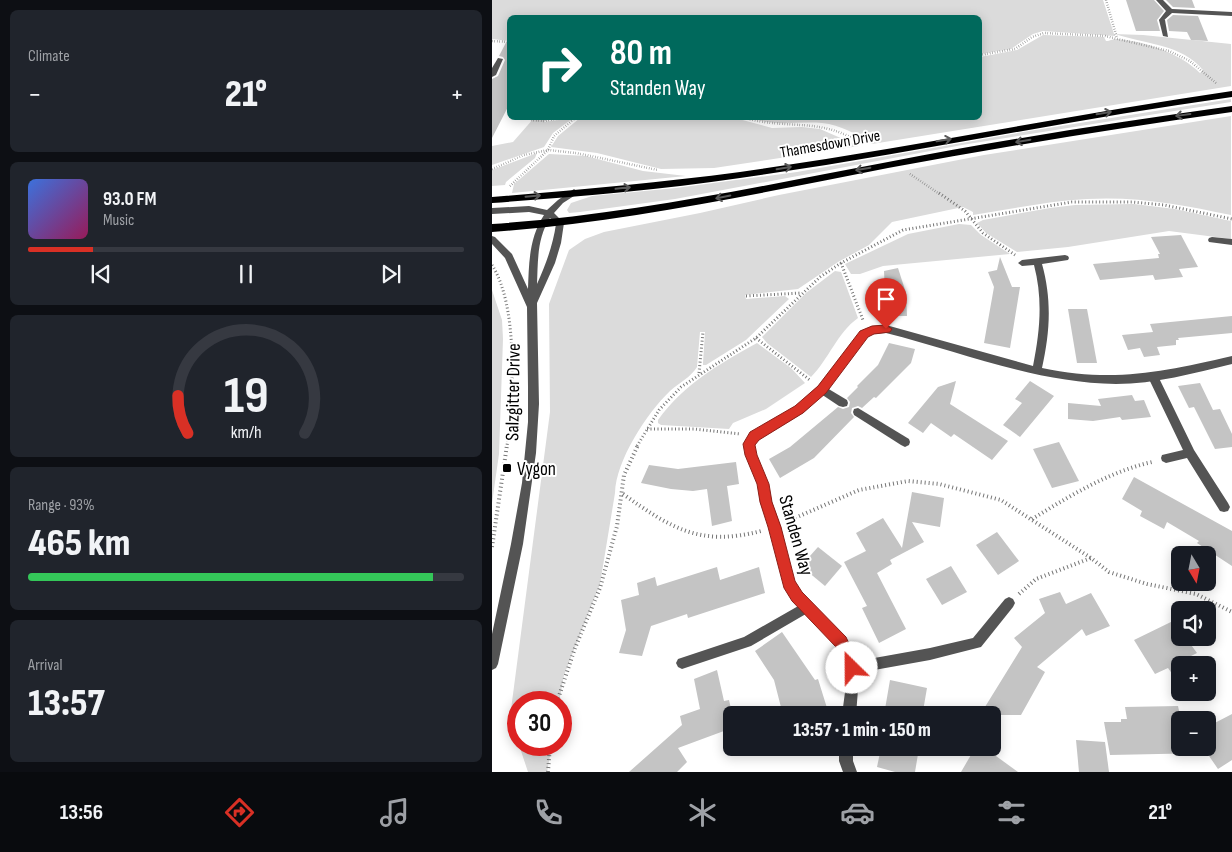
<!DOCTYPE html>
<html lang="en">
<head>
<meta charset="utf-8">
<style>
  :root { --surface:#171b24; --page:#20242c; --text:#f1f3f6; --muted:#9ea1a6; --line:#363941; --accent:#d93025 }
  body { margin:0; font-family:"Sofia Sans Condensed",sans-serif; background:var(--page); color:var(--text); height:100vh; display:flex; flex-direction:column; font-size:19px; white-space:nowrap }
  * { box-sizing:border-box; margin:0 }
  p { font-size:16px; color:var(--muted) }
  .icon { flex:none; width:28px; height:28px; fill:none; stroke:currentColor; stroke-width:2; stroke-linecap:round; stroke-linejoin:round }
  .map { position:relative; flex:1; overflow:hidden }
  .drawer { display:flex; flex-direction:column; gap:10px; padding:10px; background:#0d0f14; width:492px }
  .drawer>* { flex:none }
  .top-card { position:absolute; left:15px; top:15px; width:475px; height:105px; border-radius:8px; box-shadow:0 2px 12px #0003; background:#00695c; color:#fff; overflow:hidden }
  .needle { width:32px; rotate:170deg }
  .fabs { position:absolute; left:679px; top:546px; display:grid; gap:10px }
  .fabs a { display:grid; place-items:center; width:45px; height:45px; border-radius:8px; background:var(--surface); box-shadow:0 2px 12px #0003; font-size:25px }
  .speed { position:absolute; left:15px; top:691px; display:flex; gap:10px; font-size:25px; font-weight:700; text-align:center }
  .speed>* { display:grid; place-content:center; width:65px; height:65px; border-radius:50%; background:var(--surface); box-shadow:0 2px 12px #0003; line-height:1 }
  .speed .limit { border:8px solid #d22; background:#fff; color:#111 }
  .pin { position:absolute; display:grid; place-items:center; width:42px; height:42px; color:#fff; margin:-51px -21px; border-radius:50% 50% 50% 0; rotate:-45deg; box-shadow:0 0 5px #0007 }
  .pin .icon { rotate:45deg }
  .me { position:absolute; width:55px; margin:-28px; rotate:337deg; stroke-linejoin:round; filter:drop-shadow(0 0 4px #0008) }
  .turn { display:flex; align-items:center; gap:18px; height:105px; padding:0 20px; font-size:22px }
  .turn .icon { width:65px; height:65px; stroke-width:2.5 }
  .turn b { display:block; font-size:35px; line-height:42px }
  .big { font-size:38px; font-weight:800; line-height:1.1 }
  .drawer .card { flex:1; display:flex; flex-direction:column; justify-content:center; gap:8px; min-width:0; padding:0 18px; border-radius:8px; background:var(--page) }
  .drawer .dial { align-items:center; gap:0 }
  .dial svg { height:130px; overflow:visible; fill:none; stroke:var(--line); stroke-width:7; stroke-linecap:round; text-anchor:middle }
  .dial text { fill:var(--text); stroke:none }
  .song { display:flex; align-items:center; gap:15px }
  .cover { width:60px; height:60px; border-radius:8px; background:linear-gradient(135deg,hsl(220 70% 55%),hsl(330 70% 35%)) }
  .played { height:5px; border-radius:2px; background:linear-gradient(90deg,var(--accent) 15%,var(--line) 15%) }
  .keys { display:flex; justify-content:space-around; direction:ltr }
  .heat { display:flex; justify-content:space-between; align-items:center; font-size:28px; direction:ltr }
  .charge { height:8px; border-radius:4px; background:linear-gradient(90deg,#34c759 93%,var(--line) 0) }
  .trip { position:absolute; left:231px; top:706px; width:278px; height:50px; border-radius:8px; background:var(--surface); box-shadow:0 2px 12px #0003; font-weight:800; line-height:50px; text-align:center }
  .dock { display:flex; height:80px; justify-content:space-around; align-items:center; background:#090b0e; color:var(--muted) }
  .dock .icon { width:35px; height:35px }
  .dock .current { color:var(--accent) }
  .dock b { font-size:22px; color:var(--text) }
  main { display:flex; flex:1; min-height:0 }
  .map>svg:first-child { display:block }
  .green { fill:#dbdbdb }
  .building { fill:#c4c4c4 }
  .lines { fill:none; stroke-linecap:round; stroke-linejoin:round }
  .path-far2 { stroke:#767676; stroke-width:2.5; stroke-dasharray:0.5 2; stroke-linecap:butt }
  .path-far1 { stroke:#767676; stroke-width:3; stroke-dasharray:1 2.5; stroke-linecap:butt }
  .path { stroke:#767676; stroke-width:4; stroke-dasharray:1 3; stroke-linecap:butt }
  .service { fill:#545454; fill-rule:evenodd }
  .minor { fill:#545454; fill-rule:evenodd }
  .tertiary { fill:#545454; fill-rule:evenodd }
  .primary { fill:#000; fill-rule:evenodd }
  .oneway { stroke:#595959 }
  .route { fill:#d93025; stroke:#8d1f18 }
  .poi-dot { fill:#000; stroke:#fff; stroke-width:2 }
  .labels { text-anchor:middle; stroke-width:4; stroke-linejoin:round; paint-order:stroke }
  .far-street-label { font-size:16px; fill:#000; stroke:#fff }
  .street-label { font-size:19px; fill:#000; stroke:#fff }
  .poi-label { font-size:19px; fill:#000; stroke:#fff; text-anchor:start }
</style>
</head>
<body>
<main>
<section class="drawer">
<div class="card"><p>Climate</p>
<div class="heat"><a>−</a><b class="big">21°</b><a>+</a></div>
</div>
<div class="card">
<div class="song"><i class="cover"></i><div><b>93.0 FM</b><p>Music</p></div></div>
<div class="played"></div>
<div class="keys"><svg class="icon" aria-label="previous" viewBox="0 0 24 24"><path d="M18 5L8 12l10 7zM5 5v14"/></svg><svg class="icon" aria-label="pause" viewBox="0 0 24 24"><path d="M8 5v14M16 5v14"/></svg><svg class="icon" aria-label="next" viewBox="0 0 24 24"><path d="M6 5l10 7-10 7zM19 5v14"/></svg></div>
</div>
<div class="card dial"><svg viewBox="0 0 100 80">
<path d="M14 69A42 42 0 1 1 86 69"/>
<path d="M14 69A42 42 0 0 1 8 46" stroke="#d93025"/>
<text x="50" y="56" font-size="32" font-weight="700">19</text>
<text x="50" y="72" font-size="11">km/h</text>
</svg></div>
<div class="card"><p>Range · 93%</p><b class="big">465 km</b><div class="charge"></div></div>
<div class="card"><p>Arrival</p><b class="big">13:57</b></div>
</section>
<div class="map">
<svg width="740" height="772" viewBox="0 0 740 772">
  <rect width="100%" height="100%" fill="#fff"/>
  <g class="green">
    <path d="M0 0H611L622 34 651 35 739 44V86L380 144C364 134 349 125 330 123 306 121 282 127 260 118H488V57L525 50 551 35 612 37 614 41C619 41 619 39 625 39 652 41 688 53 708 73L711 70C690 44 652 44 623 34V36L551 31 541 34 519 49 488 54V18H18L17 41 0 39Z"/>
    <polygon points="739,99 739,102 470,145 183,199 88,212 77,213 75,210 79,203 100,196 184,188 305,172 537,131"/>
    <path d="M739 116V215C692 205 644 196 595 199 557 201 519 209 481 215V212L471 207 400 222 377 245 346 262 306 289 253 295 254 299 293 296 297 299 254 340 214 365H211V363L213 332H208L205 367C199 377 187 383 178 391 155 413 124 460 123 493L108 584 72 675 67 702H26V743L18 717 58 412 57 304 77 250 93 239 112 232 208 213 287 195 492 155Z"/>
    <polygon points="42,118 57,118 52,122 81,118 61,133 52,147 0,165 0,146 21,142"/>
    <polygon points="88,118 243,118 280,128 310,127 328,129 367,146 222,168 169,169 105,153 59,147 66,136"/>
    <polygon points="45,153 43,158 14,182 13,185 0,186 0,170"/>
    <polygon points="57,154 94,156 151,171 194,176 20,193 22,184"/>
    <polygon points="642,204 683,209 739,221 739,239 677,231 576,247 525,252 494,233 485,223 491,220 558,208 583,205"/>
    <polygon points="467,224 479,225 489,235 518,254 391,266 368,274 359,274 353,264 416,234"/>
    <path d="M343 271 349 272 366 318C345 333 337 359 319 377L275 343 270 337 314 293Z"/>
    <polygon points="0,290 10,320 11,339 7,454 0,503"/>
    <path d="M265 343 299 368 313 383 274 409 241 423 237 429 169 425 166 423V420C193 383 226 365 265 343Z"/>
    <polygon points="27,745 60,745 55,772 36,772"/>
  </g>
  <g class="building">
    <polygon points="634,0 662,0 672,11 665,20 668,31 644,31"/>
    <polygon points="674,0 700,0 703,8 681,7"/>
    <polygon points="681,15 706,16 716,41 699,40 695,32 677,31 675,20"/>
    <polygon points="18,35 18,103 0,138 0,79 6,76 13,60 11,57 7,56"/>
    <polygon points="689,235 706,267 687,269 691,277 663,280 661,275 608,280 601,264 667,258 666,254 668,254 659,237"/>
    <polygon points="508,257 520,287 528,287 518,348 492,343 502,287 496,272 505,270"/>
    <polygon points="406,268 414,293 415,316 394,316 392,271"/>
    <polygon points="576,309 595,309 605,363 585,363"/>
    <polygon points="740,316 740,333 686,338 687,340 684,340 684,345 665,347 668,355 652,357 648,348 636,350 630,335 661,332 658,324"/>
    <polygon points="397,343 423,349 419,363 384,398 382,397 370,408 366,406 360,408 359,413 362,417 322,458 288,478 277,459 298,447 346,407 351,409 357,407 358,402 355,398 366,387 365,386 386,365"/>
    <polygon points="464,381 458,404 516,441 500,460 462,434 459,437 439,423 431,433 416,423 446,387"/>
    <polygon points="538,381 562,396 528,437 511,425 530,403 523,399"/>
    <polygon points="708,383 721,410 728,409 740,434 740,447 723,449 702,407 697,408 686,386"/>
    <polygon points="640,395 643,401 652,400 659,417 630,420 628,417 601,421 576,419 576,403 609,406 606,399"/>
    <polygon points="567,442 587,481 560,488 541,449"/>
    <polygon points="244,462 247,484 235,486 240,521 220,526 215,489 201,491 179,489 149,483 157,465 186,469"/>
    <polygon points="642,477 740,531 740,566 705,543 707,541 675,522 672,529 648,516 650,511 630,499"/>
    <polygon points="420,492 452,498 448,527 420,522 432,542 398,560 400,564 385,573 414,629 387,643 370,608 375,606 352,562 374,551 364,533 391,518 410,548"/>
    <polygon points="505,532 527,561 506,575 484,545"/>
    <polygon points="326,547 350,566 333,586 309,566"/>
    <polygon points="459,566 475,592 450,605 434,579"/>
    <polygon points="225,567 228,580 267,567 273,593 196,618 195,614 159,626 150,656 127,653 134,630 129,600 147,595 145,583 163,577 165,586"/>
    <polygon points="568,592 574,604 599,593 618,626 594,636 590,629 545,667 553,672 529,715 488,715 530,647 522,638 553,613 547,599"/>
    <polygon points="683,620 688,627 688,638 694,638 705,653 695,658 699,665 688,665 688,685 676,668 663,674 642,640"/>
    <polygon points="290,632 323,680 326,679 335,708 316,715 291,715 282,680 263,651"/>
    <polygon points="225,670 232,701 237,700 240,713 240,728 186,748 195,762 185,772 137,772 190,725 188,716 208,709 202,679"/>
    <polygon points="398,680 435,688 431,711 414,707 413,715 392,715"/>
    <polygon points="686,706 689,720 688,720 688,748 715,748 715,727 740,714 740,760 726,769 715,753 618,755 612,722 629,722 629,719 635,719 633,707"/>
    <polygon points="584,740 613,742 617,772 587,772"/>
    <polygon points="389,748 427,748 423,772 403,772 385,767"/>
    <polygon points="483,748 493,748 526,772 469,772"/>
  </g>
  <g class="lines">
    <g class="path-far2">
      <polyline points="614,0 625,38"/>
      <polyline points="0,41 18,42"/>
      <polyline points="488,55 523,49 540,37 552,33 613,36 677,51 698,61 724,83"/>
      <path d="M253 118C296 130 328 117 369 143"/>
      <polyline points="39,120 52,121 69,118"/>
      <polyline points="0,169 32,155 56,150 62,136 83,118"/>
      <polyline points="418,174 449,195"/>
      <polyline points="18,186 56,150 84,153 166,170"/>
    </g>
    <g class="path-far1">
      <polyline points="447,193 473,211 491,233 523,255"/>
      <polyline points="349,263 371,320"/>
      <path d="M0 265C27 308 21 397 15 446"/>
      <polyline points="254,296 309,293"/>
      <polyline points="264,338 319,381"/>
      <polyline points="207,373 211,332"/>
      <polyline points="155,429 202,429 249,434"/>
      <polyline points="145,446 167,410 189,387 264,338 328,277 349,263 411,230 580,202 640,202 672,205 740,219"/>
    </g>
    <g class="path">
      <path d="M131 494C179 528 208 547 269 531"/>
      <path d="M540 519C578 496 616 472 660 462"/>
      <polyline points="296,521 367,490 416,481 447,484 509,500 599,558 617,572 655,584 704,594 740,612"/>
      <polyline points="0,547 15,445"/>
      <polyline points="527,594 544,579 599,558"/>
      <polyline points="65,702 83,648 108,588 125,526 132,475 146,445"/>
      <polyline points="56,772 58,745"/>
    </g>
    <g class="service">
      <polygon points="670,18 673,20 676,37 671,36 667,20"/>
      <polygon points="6,58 11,59 4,75 0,77 0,68"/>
      <polygon points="720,237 740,239 740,245 717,242 716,240 717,238"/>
      <polygon points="661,373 665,374 702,450 736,503 738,507 736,511 732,512 728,511 695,458 674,463 670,461 669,458 670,455 691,450 656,377 657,374"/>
      <polygon points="330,385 355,400 356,403 355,406 351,407 347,406 326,392 325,389 326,386"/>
      <polygon points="366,408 417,439 418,442 417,445 413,447 409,445 362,415 361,412 362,409"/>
      <polygon points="517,597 521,599 523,603 521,607 489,647 438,660 360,674 356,672 354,668 356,664 360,662 438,648 481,638 513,599"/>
      <polygon points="315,601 319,603 321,607 319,611 259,646 190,669 186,667 184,663 186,659 252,637"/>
    </g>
    <g class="minor">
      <polygon points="664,0 671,0 680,9 740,12 740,16 680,13 670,22 667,20 674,11"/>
      <path d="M573 255 576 256 577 258 576 260 550 264C560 300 558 332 550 368 622 383 670 372 740 356V364C702 373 663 384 624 384 544 383 470 352 394 333L381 334 375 337 334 392 311 413 267 439 262 445 264 455 276 484 280 502 289 527 302 582 309 592 353 638 364 660 367 677 364 715H350L355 677 352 661 345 646 301 600 293 588 277 527 268 502 266 484 254 455 252 444 259 433 303 407 326 386 369 331 380 326 394 325 541 366C548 331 551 299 542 265L530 266 526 263 530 260Z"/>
      <polygon points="347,748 361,748 361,761 365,772 351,772 347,761"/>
    </g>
    <path class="tertiary" d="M82 189 86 192 85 194 71 203 62 213 72 223 69 243 63 263 45 303 47 404 44 453 31 544 6 664 4 668 0 670V634L19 544 30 483 36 422V387L35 307 13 258 0 244V236L3 237 20 254 36 289C37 263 37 238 52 215L37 212 0 214V208L37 206 55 210 66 200ZM58 218 64 224C61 245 54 264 45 284 46 261 45 238 58 218Z"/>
    <g class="primary">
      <path d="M740 91V97C575 120 412 155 248 178 166 190 83 197 0 203V197C83 190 166 183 248 172 412 149 575 115 740 91Z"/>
      <path d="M740 106V112C625 128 510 147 396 168 264 194 134 222 0 232V224C134 215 264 187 396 162 510 140 625 122 740 106Z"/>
    </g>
  </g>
  <defs><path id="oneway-shaft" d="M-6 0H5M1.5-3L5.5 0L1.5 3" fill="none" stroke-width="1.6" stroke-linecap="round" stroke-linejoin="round" transform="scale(1.25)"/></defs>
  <g class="oneway">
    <use href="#oneway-shaft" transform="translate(612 113) rotate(-9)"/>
    <use href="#oneway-shaft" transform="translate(691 115) rotate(172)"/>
    <use href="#oneway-shaft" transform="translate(452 140) rotate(-10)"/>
    <use href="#oneway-shaft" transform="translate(531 141) rotate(170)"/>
    <use href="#oneway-shaft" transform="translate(292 168) rotate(-9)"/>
    <use href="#oneway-shaft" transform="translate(371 169) rotate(170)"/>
    <use href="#oneway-shaft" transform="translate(131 188) rotate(-6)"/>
    <use href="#oneway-shaft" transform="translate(41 196) rotate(-5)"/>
    <use href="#oneway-shaft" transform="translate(231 197) rotate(168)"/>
  </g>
  <polygon class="route" points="394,325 400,329 398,332 382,334 376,337 334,393 311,413 267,440 263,445 265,455 277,484 280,502 289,527 303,581 310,592 354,637 368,668 365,673 360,675 355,673 344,647 300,601 292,588 276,527 268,502 265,484 253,455 251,444 258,432 303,406 326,386 368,331 380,326"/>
  <rect class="poi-dot" x="10" y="463" width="10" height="10" rx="2.5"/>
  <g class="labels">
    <g class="far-street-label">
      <text transform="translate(338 143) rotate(-10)" y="6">Thamesdown Drive</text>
    </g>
    <g class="street-label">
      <text transform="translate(20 392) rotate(-89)" y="7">Salzgitter Drive</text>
      <text transform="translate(305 535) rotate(74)" y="7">Standen Way</text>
    </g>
    <g class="poi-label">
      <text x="25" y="475">Vygon</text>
    </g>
  </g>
</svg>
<div class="fabs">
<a><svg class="needle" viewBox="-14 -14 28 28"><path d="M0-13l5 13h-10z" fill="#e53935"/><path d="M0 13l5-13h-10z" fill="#9ea1a6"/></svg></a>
<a><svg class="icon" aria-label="sound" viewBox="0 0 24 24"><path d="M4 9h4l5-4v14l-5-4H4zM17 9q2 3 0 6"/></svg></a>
<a>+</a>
<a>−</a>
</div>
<div class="speed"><div class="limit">30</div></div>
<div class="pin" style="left:394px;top:329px;background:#d93025"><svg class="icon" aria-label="arrive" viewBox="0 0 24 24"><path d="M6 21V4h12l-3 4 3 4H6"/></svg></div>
<svg class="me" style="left:360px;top:668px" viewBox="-20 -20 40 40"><circle r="19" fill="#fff"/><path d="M0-13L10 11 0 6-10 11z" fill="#d93025"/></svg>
<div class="trip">13:57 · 1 min · 150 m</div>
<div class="top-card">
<div class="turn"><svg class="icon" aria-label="right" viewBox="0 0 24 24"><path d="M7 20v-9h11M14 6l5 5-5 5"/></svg><div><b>80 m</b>Standen Way</div></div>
</div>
</div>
</main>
<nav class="dock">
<b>13:56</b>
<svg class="icon current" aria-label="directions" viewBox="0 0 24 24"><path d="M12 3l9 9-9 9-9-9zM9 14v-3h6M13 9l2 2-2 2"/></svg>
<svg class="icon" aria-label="music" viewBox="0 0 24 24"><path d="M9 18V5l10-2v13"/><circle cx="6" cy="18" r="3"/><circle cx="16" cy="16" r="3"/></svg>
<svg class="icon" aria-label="phone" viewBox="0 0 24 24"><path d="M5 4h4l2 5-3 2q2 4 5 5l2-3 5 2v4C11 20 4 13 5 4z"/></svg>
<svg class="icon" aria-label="climate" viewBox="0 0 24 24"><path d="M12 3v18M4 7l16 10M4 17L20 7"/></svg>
<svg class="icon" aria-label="car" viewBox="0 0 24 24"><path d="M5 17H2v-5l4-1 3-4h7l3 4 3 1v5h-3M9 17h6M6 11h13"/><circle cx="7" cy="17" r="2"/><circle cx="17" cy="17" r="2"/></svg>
<svg class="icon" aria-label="filters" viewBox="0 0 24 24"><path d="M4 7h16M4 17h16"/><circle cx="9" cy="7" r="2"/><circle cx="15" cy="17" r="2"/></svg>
<b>21°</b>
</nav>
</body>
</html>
